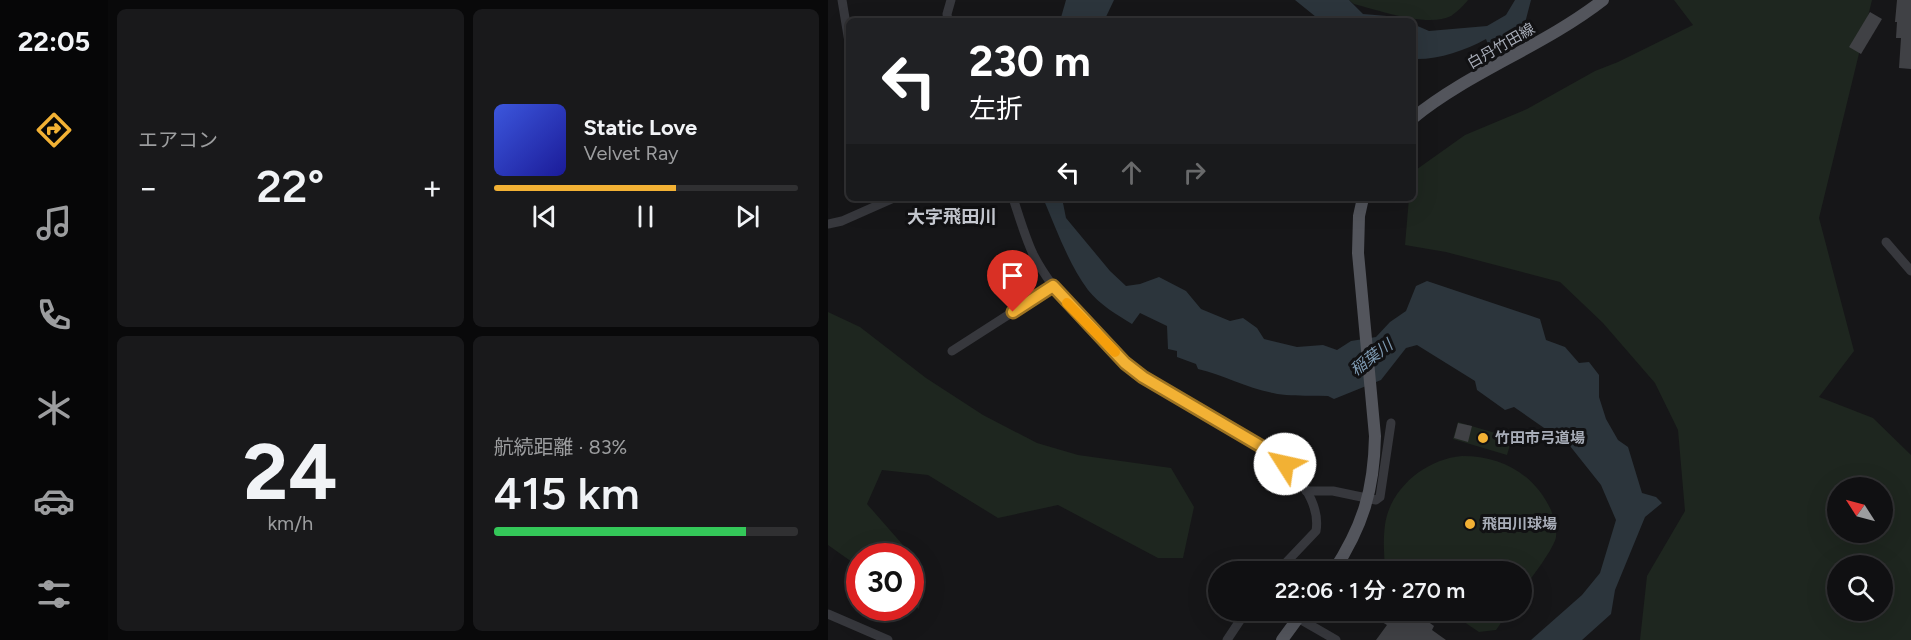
<!DOCTYPE html>
<html lang="ja">
<head>
<meta charset="utf-8">
<style>
  :root { --surface:#101012; --page:#19191b; --text:#f1f3f6; --muted:#9c9d9f; --line:#303032; --accent:#f2b134 }
  body { margin:0; font-family:Figtree,"Noto Sans JP",sans-serif; background:var(--page); color:var(--text); height:100vh; display:flex; flex-direction:column; font-size:22px; white-space:nowrap }
  * { box-sizing:border-box; margin:0 }
  p { font-size:20px; color:var(--muted) }
  .icon { flex:none; width:33px; height:33px; fill:none; stroke:currentColor; stroke-width:2; stroke-linecap:round; stroke-linejoin:round }
  .map { position:relative; flex:1; overflow:hidden }
  .sheet { display:flex; flex-direction:column; gap:9px; padding:9px; background:#09090a; width:720px }
  .sheet>* { flex:none }
  .guide { position:absolute; left:18px; top:18px; width:570px; height:183px; border-radius:9px; box-shadow:0 6px 24px #0002,0 0 0 2px var(--line); background:#202124; color:#fff; overflow:hidden }
  .needle { width:39px; rotate:306deg }
  .tools { position:absolute; left:999px; top:477px; display:grid; gap:12px }
  .tools a { display:grid; place-items:center; width:66px; height:66px; border-radius:50%; background:var(--surface); box-shadow:0 6px 24px #0002,0 0 0 2px var(--line); font-size:30px }
  .speed { position:absolute; left:18px; top:543px; display:flex; gap:12px; font-size:30px; font-weight:700; text-align:center }
  .speed>* { display:grid; place-content:center; width:78px; height:78px; border-radius:50%; background:var(--surface); box-shadow:0 6px 24px #0002,0 0 0 2px var(--line); line-height:1 }
  .speed .limit { border:9px solid #d22; background:#fff; color:#111 }
  .pin { position:absolute; display:grid; place-items:center; width:51px; height:51px; color:#fff; margin:-62px -26px; border-radius:50% 50% 50% 0; rotate:-45deg; box-shadow:0 0 6px #0007 }
  .pin .icon { rotate:45deg }
  .me { position:absolute; width:66px; margin:-33px; rotate:305deg; stroke-linejoin:round; filter:drop-shadow(0 0 4px #0008) }
  .turn { display:flex; align-items:center; gap:21px; height:126px; padding:0 24px; font-size:27px }
  .turn .icon { width:78px; height:78px; stroke-width:2.5 }
  .turn b { display:block; font-size:42px; line-height:51px }
  .lanes { display:flex; align-items:center; height:57px; padding:0 24px; background:#0003; justify-content:center; gap:30px; direction:ltr }
  .lanes .off { opacity:.35 }
  .big { font-size:45px; font-weight:600; line-height:1.1 }
  .sheet .card { flex:1; display:flex; flex-direction:column; justify-content:center; gap:9px; min-width:0; padding:0 21px; border-radius:9px; background:var(--page) }
  .sheet .dial { align-items:center; gap:0 }
  .dial b { font-size:78px; line-height:1 }
  .song { display:flex; align-items:center; gap:18px }
  .cover { width:72px; height:72px; border-radius:9px; background:linear-gradient(135deg,hsl(230 70% 55%),hsl(240 70% 35%)) }
  .played { height:6px; border-radius:3px; background:linear-gradient(90deg,var(--accent) 60%,var(--line) 60%) }
  .keys { display:flex; justify-content:space-around; direction:ltr }
  .heat { display:flex; justify-content:space-between; align-items:center; font-size:33px; direction:ltr }
  .charge { height:9px; border-radius:4px; background:linear-gradient(90deg,#34c759 83%,var(--line) 0) }
  .sheet .tiles { flex:1; display:grid; gap:9px; grid-template-columns:repeat(2,1fr) }
  .trip { position:absolute; left:380px; top:561px; width:324px; height:60px; border-radius:30px; background:var(--surface); box-shadow:0 6px 24px #0002,0 0 0 2px var(--line); font-weight:600; line-height:60px; text-align:center }
  main { display:flex; flex:1; min-height:0 }
  .tab-bar { display:flex; flex-direction:column; width:108px; justify-content:space-around; align-items:center; background:#060607; color:var(--muted) }
  .tab-bar .icon { width:42px; height:42px }
  .tab-bar .active { color:var(--accent) }
  .tab-bar b { font-size:27px; color:var(--text) }
  .map>svg:first-child { display:block }
  .green { fill:#1e261f; fill-rule:evenodd }
  .water { fill:#2c353c }
  .building { fill:#404145 }
  .lines { fill:none; stroke-linecap:round; stroke-linejoin:round }
  .minor { stroke:#37383d; stroke-width:9 }
  .major { stroke:#53555c; stroke-width:12 }
  .route-casing { stroke:#9d7322; stroke-width:15 }
  .route { stroke:#f2b134; stroke-width:10 }
  .slow { stroke:#f59e0b; stroke-width:10 }
  .poi-dot { fill:#f2b134; stroke:#111113; stroke-width:2 }
  .labels { text-anchor:middle; stroke-width:6; stroke-linejoin:round; paint-order:stroke }
  .street-label { font-size:15px; fill:#a8adb8; stroke:#111113 }
  .poi-label { font-size:15px; font-weight:bold; fill:#a8adb8; stroke:#111113; text-anchor:start }
  .water-label { font-size:16px; font-style:italic; fill:#7f9bb3; stroke:#111113 }
  .quarter-label { font-size:18px; font-weight:bold; fill:#c9ccd4; stroke:#111113 }
</style>
</head>
<body>
<main>
<nav class="tab-bar">
<b>22:05</b>
<svg class="icon active" aria-label="directions" viewBox="0 0 24 24"><path d="M12 3l9 9-9 9-9-9zM9 14v-3h6M13 9l2 2-2 2"/></svg>
<svg class="icon" aria-label="music" viewBox="0 0 24 24"><path d="M9 18V5l10-2v13"/><circle cx="6" cy="18" r="3"/><circle cx="16" cy="16" r="3"/></svg>
<svg class="icon" aria-label="phone" viewBox="0 0 24 24"><path d="M5 4h4l2 5-3 2q2 4 5 5l2-3 5 2v4C11 20 4 13 5 4z"/></svg>
<svg class="icon" aria-label="climate" viewBox="0 0 24 24"><path d="M12 3v18M4 7l16 10M4 17L20 7"/></svg>
<svg class="icon" aria-label="car" viewBox="0 0 24 24"><path d="M5 17H2v-5l4-1 3-4h7l3 4 3 1v5h-3M9 17h6M6 11h13"/><circle cx="7" cy="17" r="2"/><circle cx="17" cy="17" r="2"/></svg>
<svg class="icon" aria-label="filters" viewBox="0 0 24 24"><path d="M4 7h16M4 17h16"/><circle cx="9" cy="7" r="2"/><circle cx="15" cy="17" r="2"/></svg>
</nav>
<section class="sheet">
<div class="tiles">
<div class="card"><p>エアコン</p>
<div class="heat"><a>−</a><b class="big">22°</b><a>+</a></div>
</div>
<div class="card">
<div class="song"><i class="cover"></i><div><b>Static Love</b><p>Velvet Ray</p></div></div>
<div class="played"></div>
<div class="keys"><svg class="icon" aria-label="previous" viewBox="0 0 24 24"><path d="M18 5L8 12l10 7zM5 5v14"/></svg><svg class="icon" aria-label="pause" viewBox="0 0 24 24"><path d="M8 5v14M16 5v14"/></svg><svg class="icon" aria-label="next" viewBox="0 0 24 24"><path d="M6 5l10 7-10 7zM19 5v14"/></svg></div>
</div>
<div class="card dial"><b>24</b><p>km/h</p></div>
<div class="card"><p>航続距離 · 83%</p><b class="big">415 km</b><div class="charge"></div></div>
</div>
</section>
<div class="map">
<svg width="1083" height="640" viewBox="0 0 1083 640">
  <rect width="100%" height="100%" fill="#161618"/>
  <g class="green">
    <path d="M521 0H640C636 5 629 12 623 16 600 28 550 10 526 4Z"/>
    <path d="M846 0H1044L991 218 1026 351 991 397 1045 418 1083 455V640H812L819 576 857 511 850 430 827 383 775 323 732 282 618 252 577 245 581 198H585V172L637 135 699 109 767 71 790 62 865 25ZM1010 488H1054V532H1010ZM1010 566H1054V610H1010Z"/>
    <polygon points="0,312 32,327 98,378 155,415 209,443 250,455 343,468 366,507 355,558 330,558 230,505 170,518 100,475 54,470 39,504 96,569 91,609 83,603 82,556 32,556 31,567 0,545"/>
    <polygon points="630,422 684,438 679,455 625,439"/>
    <path d="M634 456C674 456 706 474 723 510 726 518 729 529 728 537 726 549 701 581 693 592V572H563L557 567C556 554 555 539 557 525 562 488 598 459 634 456Z"/>
    <polygon points="620,611 681,611 668,630 651,632"/>
  </g>
  <g class="water">
    <polygon points="238,0 286,0 276,21 232,21"/>
    <polygon points="467,0 521,0 535,14 571,17 579,21 493,21"/>
    <path d="M687 0H703L697 23 661 47 658 39C636 51 610 60 585 59V24L601 31 659 26 678 15Z"/>
    <path d="M215 198H234L238 218 282 271 298 286 312 284 331 277 358 291 373 309 402 321 415 318 429 328 436 339 469 347 495 345 509 350 523 341 548 337 562 322 578 311 588 286 599 281 712 319 718 340 737 347 751 363 761 362 771 375V397L778 419 790 440 800 447 814 493 828 497 834 503 817 517 787 590 783 614 754 640H703L754 595 772 573 788 520 773 485 742 446 686 407 677 410 649 390 647 381 589 345 578 348 553 380 506 399 500 396C482 395 462 397 445 393 418 388 396 375 370 369L368 364 349 357V351L340 349 339 326 312 313 304 324C289 315 271 304 260 290 240 263 228 228 215 198Z"/>
  </g>
  <g class="building">
    <polygon points="1069,0 1083,0 1083,69 1071,68 1073,38 1068,38 1069,22 1067,22"/>
    <polygon points="1042,12 1054,19 1033,54 1021,47"/>
    <polygon points="630,423 644,426 640,442 626,438"/>
    <polygon points="562,610 584,610 606,626 604,630 618,640 548,640 559,625 554,622"/>
  </g>
  <g class="lines">
    <g class="minor">
      <polyline points="14,0 21,42"/>
      <polyline points="120,21 119,14 123,0"/>
      <path d="M185 198C191 216 197 237 205 254 226 296 278 348 314 377L447 456C468 472 493 502 488 531L449 572"/>
      <polyline points="0,224 14,221 66,198"/>
      <polyline points="1058,242 1083,271"/>
      <polyline points="124,351 225,286"/>
      <polyline points="478,491 505,491 548,500 552,497 563,423"/>
      <polyline points="0,614 60,640"/>
      <polyline points="470,618 508,640"/>
      <polyline points="399,640 419,610"/>
    </g>
    <g class="major">
      <path d="M585 118C641 72 716 46 775 0"/>
      <path d="M505 572C535 526 546 490 547 436L530 253 531 216 535 198"/>
      <polyline points="454,640 476,610"/>
    </g>
  </g>
  <g class="lines">
    <g class="route-casing">
      <polyline id="route" points="185,312 225,286 297,363 315,377 441,451 457,464"/>
    </g>
    <use href="#route" class="route"/>
    <polyline class="slow" points="239,303 287,352"/>
  </g>
  <g class="poi-dot">
    <circle cx="655" cy="438" r="6"/>
    <circle cx="642" cy="524" r="6"/>
  </g>
  <g class="labels">
    <g class="street-label">
      <text transform="translate(673 46) rotate(-30)" y="5">白丹竹田線</text>
    </g>
    <g class="poi-label">
      <text x="667" y="443">竹田市弓道場</text>
      <text x="654" y="529">飛田川球場</text>
    </g>
    <g class="water-label">
      <text transform="translate(543 357) rotate(-37)" y="6">稲葉川</text>
    </g>
    <g class="quarter-label">
      <text x="124" y="223">大字飛田川</text>
    </g>
  </g>
</svg>
<div class="tools">
<a><svg class="needle" viewBox="-14 -14 28 28"><path d="M0-13l5 13h-10z" fill="#e53935"/><path d="M0 13l5-13h-10z" fill="#9c9d9f"/></svg></a>
<a><svg class="icon" aria-label="search" viewBox="0 0 24 24"><circle cx="10" cy="10" r="6"/><path d="M15 15l6 6"/></svg></a>
</div>
<div class="speed"><div class="limit">30</div></div>
<div class="pin" style="left:185px;top:312px;background:#d93025"><svg class="icon" aria-label="arrive" viewBox="0 0 24 24"><path d="M6 21V4h12l-3 4 3 4H6"/></svg></div>
<svg class="me" style="left:457px;top:464px" viewBox="-20 -20 40 40"><circle r="19" fill="#fff"/><path d="M0-13L10 11 0 6-10 11z" fill="#f2b134"/></svg>
<div class="trip">22:06 · 1 分 · 270 m</div>
<div class="guide">
<div class="turn"><svg class="icon" aria-label="left" viewBox="0 0 24 24"><path d="M17 20v-9H6M10 6l-5 5 5 5"/></svg><div><b>230 m</b>左折</div></div>
<div class="lanes"><svg class="icon" aria-label="left" viewBox="0 0 24 24"><path d="M17 20v-9H6M10 6l-5 5 5 5"/></svg><svg class="icon off" aria-label="ahead" viewBox="0 0 24 24"><path d="M12 20V5M6 11l6-6 6 6"/></svg><svg class="icon off" aria-label="right" viewBox="0 0 24 24"><path d="M7 20v-9h11M14 6l5 5-5 5"/></svg></div>
</div>
</div>
</main>
</body>
</html>
